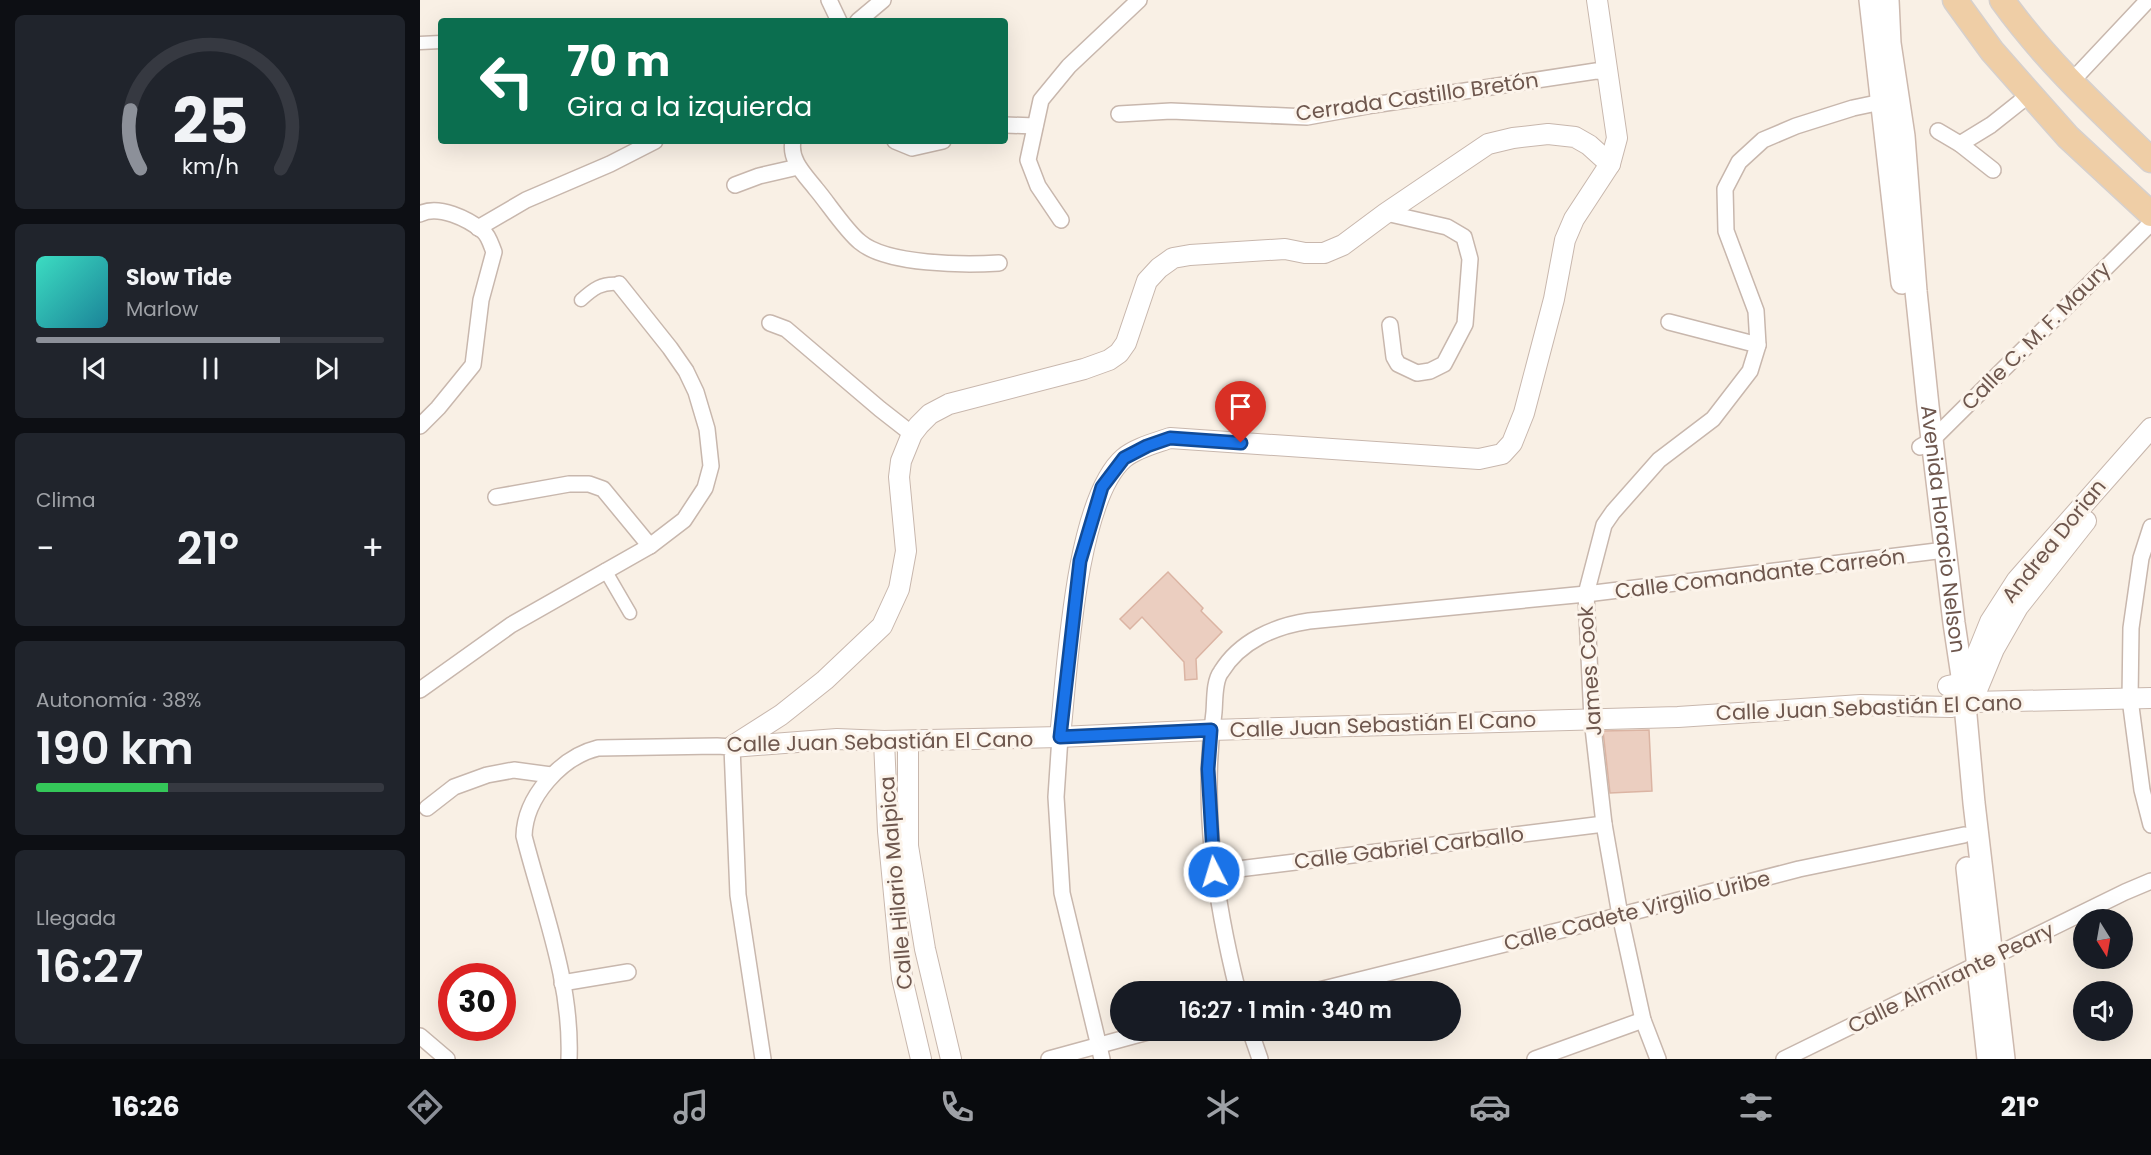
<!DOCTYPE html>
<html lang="es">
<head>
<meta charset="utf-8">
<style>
  :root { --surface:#171b24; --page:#20242c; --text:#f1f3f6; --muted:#9ea1a6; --line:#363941; --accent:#8c9099 }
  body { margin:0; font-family:Poppins,sans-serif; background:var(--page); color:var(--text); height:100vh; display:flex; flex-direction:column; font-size:22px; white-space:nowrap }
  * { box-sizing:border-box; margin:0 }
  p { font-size:20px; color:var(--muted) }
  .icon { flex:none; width:33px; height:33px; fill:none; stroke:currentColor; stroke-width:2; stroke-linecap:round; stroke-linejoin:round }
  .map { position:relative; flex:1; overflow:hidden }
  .drawer { display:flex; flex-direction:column; gap:15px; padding:15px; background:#0d0f14; width:420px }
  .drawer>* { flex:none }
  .banner { position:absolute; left:18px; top:18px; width:570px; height:126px; border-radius:6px; box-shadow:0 6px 24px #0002; background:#0b6e4f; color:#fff; overflow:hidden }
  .needle { width:39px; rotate:169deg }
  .tools { position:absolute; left:1653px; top:909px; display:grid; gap:12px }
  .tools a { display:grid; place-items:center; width:60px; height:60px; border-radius:50%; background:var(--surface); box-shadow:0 6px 24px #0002; font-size:30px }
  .speed { position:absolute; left:18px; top:963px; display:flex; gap:12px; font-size:30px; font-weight:700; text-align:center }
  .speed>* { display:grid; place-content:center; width:78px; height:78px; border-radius:50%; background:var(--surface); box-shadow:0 6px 24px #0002; line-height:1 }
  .speed .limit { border:9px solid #d22; background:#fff; color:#111 }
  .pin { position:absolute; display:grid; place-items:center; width:51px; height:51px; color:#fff; margin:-62px -26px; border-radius:50% 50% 50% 0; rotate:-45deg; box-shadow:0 0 6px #0007 }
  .pin .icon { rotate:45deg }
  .me { position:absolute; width:66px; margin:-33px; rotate:355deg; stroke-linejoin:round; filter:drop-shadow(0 0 4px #0008) }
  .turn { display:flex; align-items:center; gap:21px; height:126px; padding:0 30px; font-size:27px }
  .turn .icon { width:78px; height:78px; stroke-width:2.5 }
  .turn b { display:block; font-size:42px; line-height:51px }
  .big { font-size:45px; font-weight:600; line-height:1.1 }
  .drawer .card { flex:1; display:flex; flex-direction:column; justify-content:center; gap:9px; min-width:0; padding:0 21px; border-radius:9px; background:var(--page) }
  .drawer .dial { align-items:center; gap:0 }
  .dial svg { height:156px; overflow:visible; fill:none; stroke:var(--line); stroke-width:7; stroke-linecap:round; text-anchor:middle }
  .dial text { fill:var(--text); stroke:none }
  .song { display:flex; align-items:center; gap:18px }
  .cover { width:72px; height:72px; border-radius:9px; background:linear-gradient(135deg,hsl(170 70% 55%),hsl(190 70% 35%)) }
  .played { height:6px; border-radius:3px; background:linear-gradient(90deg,var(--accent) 70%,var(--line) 70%) }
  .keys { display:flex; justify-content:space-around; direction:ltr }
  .heat { display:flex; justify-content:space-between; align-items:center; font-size:33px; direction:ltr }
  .charge { height:9px; border-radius:4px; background:linear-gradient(90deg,#34c759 38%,var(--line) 0) }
  .trip { position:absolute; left:690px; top:981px; width:351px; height:60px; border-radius:30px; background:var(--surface); box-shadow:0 6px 24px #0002; font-weight:600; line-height:60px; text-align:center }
  .menu { display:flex; height:96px; justify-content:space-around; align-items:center; background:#090b0e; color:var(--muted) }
  .menu .icon { width:42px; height:42px }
  .menu .selected { color:var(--accent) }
  .menu b { font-size:27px; color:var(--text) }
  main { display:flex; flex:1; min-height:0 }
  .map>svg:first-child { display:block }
  .building { fill:#ebcec0; stroke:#dbb4a3; stroke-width:1.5 }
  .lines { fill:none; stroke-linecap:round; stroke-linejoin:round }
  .pedestrian-casing { stroke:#c8b7ad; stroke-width:15 }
  .minor-casing { stroke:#c8b7ad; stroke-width:18 }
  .tertiary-casing { stroke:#c8b7ad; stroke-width:22 }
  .secondary-casing { stroke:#cdb9ae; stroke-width:24 }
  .primary-casing { stroke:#d6d0cd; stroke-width:27 }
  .pedestrian { stroke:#fff; stroke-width:12 }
  .minor { stroke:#fff; stroke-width:15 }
  .tertiary { stroke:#fff; stroke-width:20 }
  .secondary { stroke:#fff; stroke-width:21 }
  .primary { stroke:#efcea6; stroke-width:24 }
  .route-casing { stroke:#114b97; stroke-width:15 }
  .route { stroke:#1a73e8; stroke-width:10 }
  .labels { text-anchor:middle; stroke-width:6; stroke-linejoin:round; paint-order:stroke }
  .street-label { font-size:21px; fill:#6e574e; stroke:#fcf4eb }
</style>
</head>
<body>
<main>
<section class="drawer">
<div class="card dial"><svg viewBox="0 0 100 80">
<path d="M14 69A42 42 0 1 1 86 69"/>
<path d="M14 69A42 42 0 0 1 9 39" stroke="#8c9099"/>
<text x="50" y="56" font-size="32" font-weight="700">25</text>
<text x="50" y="72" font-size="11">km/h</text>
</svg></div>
<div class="card">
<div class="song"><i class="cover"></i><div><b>Slow Tide</b><p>Marlow</p></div></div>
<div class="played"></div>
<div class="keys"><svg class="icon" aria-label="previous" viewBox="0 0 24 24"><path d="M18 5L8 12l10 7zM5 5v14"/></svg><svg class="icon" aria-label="pause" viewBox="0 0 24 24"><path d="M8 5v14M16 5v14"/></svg><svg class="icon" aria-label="next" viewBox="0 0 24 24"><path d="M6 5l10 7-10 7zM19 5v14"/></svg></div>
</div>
<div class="card"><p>Clima</p>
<div class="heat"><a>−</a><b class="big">21°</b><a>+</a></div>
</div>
<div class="card"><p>Autonomía · 38%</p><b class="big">190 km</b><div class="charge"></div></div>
<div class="card"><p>Llegada</p><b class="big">16:27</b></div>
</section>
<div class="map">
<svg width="1731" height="1059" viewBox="0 0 1731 1059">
  <rect width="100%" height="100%" fill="#f9f0e5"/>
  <g class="building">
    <polygon points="748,572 783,608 781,611 802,632 776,659 777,679 765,680 764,662 722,617 710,629 700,619"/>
    <polygon points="1229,730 1232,791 1190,793 1183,731"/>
  </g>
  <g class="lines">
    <g class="pedestrian-casing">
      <g id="pedestrian">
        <polyline points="0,43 21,42"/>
        <path d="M161 300C173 289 182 282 199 284"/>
        <polyline points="185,570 210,613"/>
      </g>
    </g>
    <g class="minor-casing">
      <g id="minor">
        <polyline points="409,0 419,21"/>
        <polyline points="438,21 463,0"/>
        <polyline points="1651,82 1728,0"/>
        <polyline points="699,114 751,111 887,117 953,105 1176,71 1187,72"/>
        <polyline points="585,125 615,126"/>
        <polyline points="1518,131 1540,144 1573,170"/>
        <path d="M373 141C369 160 385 175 396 189 408 203 426 231 440 242 467 265 545 265 579 263"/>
        <polyline points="475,141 492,148 523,141"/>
        <polyline points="1540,144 1571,125 1610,94"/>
        <polyline points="315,185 339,176 378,167"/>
        <polyline points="966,213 1027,227 1044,237 1050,259 1045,324 1024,364 1010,371 997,373 978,364 974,357 970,325"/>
        <path d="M0 214C18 204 48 219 63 231 69 236 71 245 74 252L61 300 53 365 18 408 0 426"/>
        <polyline points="641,220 618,186 608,160 621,100 649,66 719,0"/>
        <polyline points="58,228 106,200 190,164 235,141"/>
        <polyline points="1249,322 1338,345"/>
        <polyline points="350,323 366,329 460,409 492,434"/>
        <polyline points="1500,447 1512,440 1731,223"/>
        <polyline points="76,497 149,484 169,484 183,489 230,546"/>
        <polyline points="1731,527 1721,558 1711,628 1710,699 1722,790 1731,825"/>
        <polyline points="0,690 91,625 230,546 264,520 285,488 291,466 287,429 276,392 266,371 250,348 199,284"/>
        <polyline points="640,737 636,797 642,893 682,1059"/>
        <polyline points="7,808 34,787 67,775 94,770 131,775"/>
        <polyline points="794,872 1184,824"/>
        <polyline points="142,983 208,972"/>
        <path d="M818 992C795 900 781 806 794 712 795 700 794 681 801 672 820 641 855 626 889 621L1166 594 1525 550"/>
        <polyline points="891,992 1178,921 1379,869 1544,835"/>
        <polyline points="830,1030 840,1059"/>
        <polyline points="0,1036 27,1059"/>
        <path d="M149 1059C152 982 123 910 104 836 105 797 141 757 178 748L297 746 312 747 318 895 343 1059"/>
        <polyline points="629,1059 735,1030"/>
        <polyline points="1115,1059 1223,1020"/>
        <polyline points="1238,1059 1223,1020 1200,915 1184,824 1172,719 1166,594 1184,525 1193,512 1239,460 1293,419 1330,371 1338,345 1336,311 1306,231 1305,189 1319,162 1343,140 1376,126 1433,108 1471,100"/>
        <polyline points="1364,1059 1705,892 1731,881"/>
      </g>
    </g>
    <g class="tertiary-casing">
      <g id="tertiary">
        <polyline points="1528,686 1543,683 1549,674 1570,622 1597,580 1731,428"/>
        <polyline points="1552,702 1574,649 1598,607 1666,521"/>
        <path d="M640 737C647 673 655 500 704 458 716 448 736 443 750 438L1059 459 1082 454 1092 443 1104 413 1134 299 1145 240 1154 219 1190 164 1197 138 1177 0"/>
        <polyline points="464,741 468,831 482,978 501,1059"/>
        <polyline points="488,741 488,846 505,949 531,1059"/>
        <polyline points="314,745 361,715 405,680 462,626 479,589 486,551 479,477 481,461 492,434 499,425 510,414 529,404 664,369 689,360 699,353 706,343 727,281 739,268 753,258 770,255 865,249 885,253 904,253 923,245 966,213 1068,144 1093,138 1128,134 1155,137 1169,145 1190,164"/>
        <polyline points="312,747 417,739 464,741 640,737 791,730 1258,717 1441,705 1531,707 1552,702 1731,698"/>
      </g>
    </g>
    <g class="secondary-casing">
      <g id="secondary">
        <polyline points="1450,0 1482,283"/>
        <path id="s1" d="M1468 0 1470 43 1484 136 1496 291 1508 406 1534 623 1543 683 1554 803 1584 1059"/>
        <polyline points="1547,868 1568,1059"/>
      </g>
    </g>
    <g class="primary-casing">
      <g id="primary">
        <polyline points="1535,0 1572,51 1648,137 1731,214"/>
        <path d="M1582 0C1625 60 1678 109 1731 160"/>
      </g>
    </g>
    <use href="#pedestrian" class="pedestrian"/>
    <use href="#minor" class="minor"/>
    <use href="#tertiary" class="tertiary"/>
    <use href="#secondary" class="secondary"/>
    <use href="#primary" class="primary"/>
  </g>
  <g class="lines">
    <g class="route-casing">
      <polyline id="route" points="794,872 788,769 791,730 640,737 660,561 682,487 704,458 727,446 750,438 821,443"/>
    </g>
    <use href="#route" class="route"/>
  </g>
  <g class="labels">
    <g class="street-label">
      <text transform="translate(997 97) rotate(-8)" y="7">Cerrada Castillo Bretón</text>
      <text transform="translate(1616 336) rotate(-45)" y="7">Calle C. M. F. Maury</text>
      <text dy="7" stroke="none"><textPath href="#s1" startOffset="532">Avenida Horacio Nelson</textPath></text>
      <text transform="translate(1634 541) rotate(-51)" y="7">Andrea Dorian</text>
      <text transform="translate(1340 574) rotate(-7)" y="7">Calle Comandante Carreón</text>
      <text transform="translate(1170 671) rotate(-94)" y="7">James Cook</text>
      <text transform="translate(1449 708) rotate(-2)" y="7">Calle Juan Sebastián El Cano</text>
      <text transform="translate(963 725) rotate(-2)" y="7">Calle Juan Sebastián El Cano</text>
      <text transform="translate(460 742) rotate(-1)" y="7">Calle Juan Sebastián El Cano</text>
      <text transform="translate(989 848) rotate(-7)" y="7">Calle Gabriel Carballo</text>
      <text transform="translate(476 883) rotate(-95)" y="7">Calle Hilario Malpica</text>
      <text transform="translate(1217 911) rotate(-14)" y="7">Calle Cadete Virgilio Uribe</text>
      <text transform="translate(1531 978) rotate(-26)" y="7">Calle Almirante Peary</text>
    </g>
  </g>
</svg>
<div class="tools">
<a><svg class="needle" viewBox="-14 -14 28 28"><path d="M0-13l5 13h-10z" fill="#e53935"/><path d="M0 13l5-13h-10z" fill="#9ea1a6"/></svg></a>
<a><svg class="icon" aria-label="sound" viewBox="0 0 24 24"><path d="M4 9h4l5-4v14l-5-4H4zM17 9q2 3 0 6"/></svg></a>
</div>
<div class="speed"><div class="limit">30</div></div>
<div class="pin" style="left:821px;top:443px;background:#d93025"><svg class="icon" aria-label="arrive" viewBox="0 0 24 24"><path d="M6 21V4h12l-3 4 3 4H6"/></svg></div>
<svg class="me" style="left:794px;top:872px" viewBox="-20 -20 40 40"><circle r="17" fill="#1a73e8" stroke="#fff" stroke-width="3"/><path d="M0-11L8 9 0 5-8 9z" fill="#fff"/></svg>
<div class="trip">16:27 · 1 min · 340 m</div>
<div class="banner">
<div class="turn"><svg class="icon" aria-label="left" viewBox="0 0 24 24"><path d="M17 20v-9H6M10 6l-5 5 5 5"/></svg><div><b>70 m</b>Gira a la izquierda</div></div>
</div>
</div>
</main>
<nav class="menu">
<b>16:26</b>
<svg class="icon selected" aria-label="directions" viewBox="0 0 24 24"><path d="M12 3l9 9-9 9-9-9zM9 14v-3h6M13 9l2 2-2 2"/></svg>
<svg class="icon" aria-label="music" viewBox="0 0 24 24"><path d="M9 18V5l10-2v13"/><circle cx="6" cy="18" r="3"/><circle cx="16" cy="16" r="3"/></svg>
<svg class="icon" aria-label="phone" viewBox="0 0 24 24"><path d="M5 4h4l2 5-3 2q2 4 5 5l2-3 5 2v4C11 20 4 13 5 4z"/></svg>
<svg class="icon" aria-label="climate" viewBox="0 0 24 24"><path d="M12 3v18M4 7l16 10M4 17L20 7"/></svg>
<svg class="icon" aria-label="car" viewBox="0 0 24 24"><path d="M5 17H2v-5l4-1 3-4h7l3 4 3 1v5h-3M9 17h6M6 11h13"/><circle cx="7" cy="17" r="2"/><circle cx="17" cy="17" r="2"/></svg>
<svg class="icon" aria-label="filters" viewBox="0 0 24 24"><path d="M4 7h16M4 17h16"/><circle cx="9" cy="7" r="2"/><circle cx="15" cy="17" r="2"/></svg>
<b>21°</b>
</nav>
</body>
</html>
